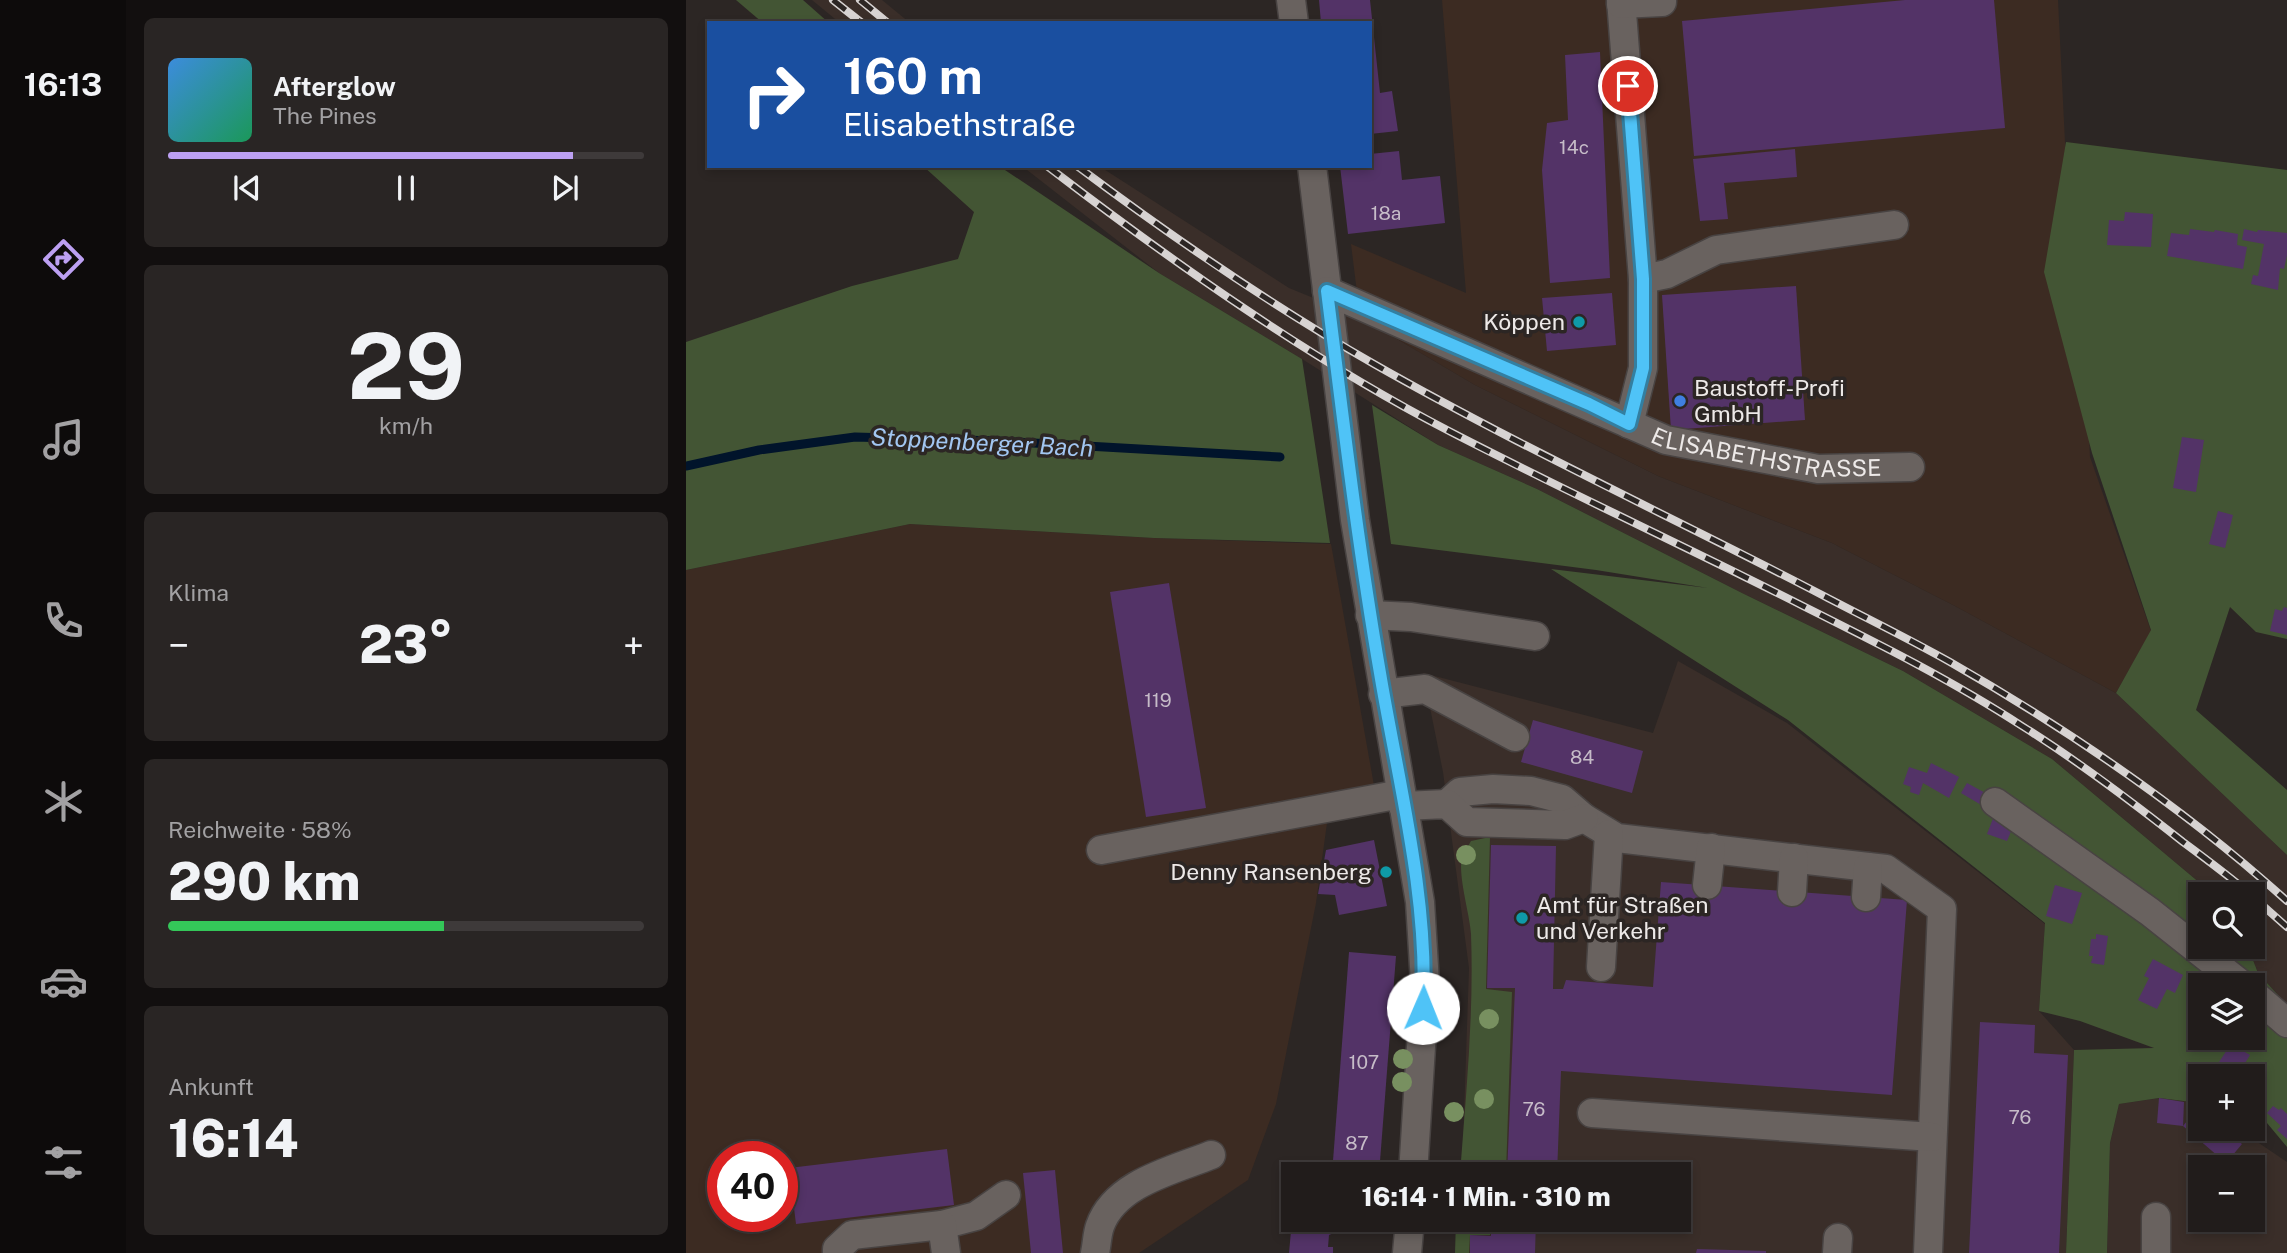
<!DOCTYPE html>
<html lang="de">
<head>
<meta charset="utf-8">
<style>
  :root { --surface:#211c1b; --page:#292524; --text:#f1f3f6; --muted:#a2a1a3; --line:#3e3a3a; --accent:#bca0f2 }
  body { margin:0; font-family:"Public Sans",sans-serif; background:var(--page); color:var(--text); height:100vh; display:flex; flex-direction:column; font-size:26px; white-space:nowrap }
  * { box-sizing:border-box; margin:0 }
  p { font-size:23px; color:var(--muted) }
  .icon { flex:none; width:38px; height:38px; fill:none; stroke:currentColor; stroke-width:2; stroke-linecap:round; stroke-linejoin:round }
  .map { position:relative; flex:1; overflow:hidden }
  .sheet { display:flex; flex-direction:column; gap:18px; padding:18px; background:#120f0f; width:560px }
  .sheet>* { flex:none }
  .hud { position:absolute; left:21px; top:21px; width:665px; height:147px; border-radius:0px; box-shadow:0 4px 10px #0003,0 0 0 2px var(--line); background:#1a4fa0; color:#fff; overflow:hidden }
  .controls { position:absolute; left:1502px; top:882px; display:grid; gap:14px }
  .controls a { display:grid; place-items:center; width:77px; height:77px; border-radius:0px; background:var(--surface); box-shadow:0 4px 10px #0003,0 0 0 2px var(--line); font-size:35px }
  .speed { position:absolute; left:21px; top:1141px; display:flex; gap:14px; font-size:35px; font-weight:700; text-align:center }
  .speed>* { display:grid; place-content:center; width:91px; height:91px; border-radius:50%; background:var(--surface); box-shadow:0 4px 10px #0003,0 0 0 2px var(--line); line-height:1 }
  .speed .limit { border:10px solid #d22; background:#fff; color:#111 }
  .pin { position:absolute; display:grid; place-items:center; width:60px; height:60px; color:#fff; margin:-30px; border:4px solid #fff; border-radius:50%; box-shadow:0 2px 7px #0007 }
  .me { position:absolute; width:77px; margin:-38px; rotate:1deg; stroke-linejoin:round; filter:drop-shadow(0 0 5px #0008) }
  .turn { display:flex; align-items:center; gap:24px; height:147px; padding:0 21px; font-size:32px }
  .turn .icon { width:91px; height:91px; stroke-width:2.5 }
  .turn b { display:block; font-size:49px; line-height:60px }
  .big { font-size:52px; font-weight:800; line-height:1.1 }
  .sheet .card { flex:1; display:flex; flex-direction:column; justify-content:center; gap:10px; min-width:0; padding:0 24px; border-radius:10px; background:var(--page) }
  .sheet .dial { align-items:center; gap:0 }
  .dial b { font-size:91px; line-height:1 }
  .song { display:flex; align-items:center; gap:21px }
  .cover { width:84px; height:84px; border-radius:10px; background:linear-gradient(135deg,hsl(210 70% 55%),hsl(150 70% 35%)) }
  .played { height:7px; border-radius:4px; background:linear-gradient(90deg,var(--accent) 85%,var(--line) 85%) }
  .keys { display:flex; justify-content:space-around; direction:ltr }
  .heat { display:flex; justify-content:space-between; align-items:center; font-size:38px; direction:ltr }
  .charge { height:10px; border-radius:5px; background:linear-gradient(90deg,#34c759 58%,var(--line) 0) }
  .trip { position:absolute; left:595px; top:1162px; width:410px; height:70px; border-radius:0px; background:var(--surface); box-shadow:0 4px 10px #0003,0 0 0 2px var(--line); font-weight:800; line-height:70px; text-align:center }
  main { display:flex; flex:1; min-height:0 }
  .tab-bar { display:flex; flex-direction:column; width:126px; justify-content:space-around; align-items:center; background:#0d0b0b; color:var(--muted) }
  .tab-bar .icon { width:49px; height:49px }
  .tab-bar .current { color:var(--accent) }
  .tab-bar b { font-size:32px; color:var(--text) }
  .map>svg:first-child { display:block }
  .built { fill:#3a2e29; fill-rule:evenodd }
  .industrial { fill:#3c2b22; fill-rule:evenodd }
  .green { fill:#435534; fill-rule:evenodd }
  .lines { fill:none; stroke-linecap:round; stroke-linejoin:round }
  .stream { stroke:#01142b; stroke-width:9 }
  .building { fill:#533367 }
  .minor-casing { stroke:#484342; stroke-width:31 }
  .minor { stroke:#69625f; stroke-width:28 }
  .rail-casing { stroke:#d7d3d2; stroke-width:8 }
  .rail { stroke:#2c2624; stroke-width:5; stroke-dasharray:16; stroke-linecap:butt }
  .tree { fill:#789060 }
  .route-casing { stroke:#337fa1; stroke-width:18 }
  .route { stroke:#4fc3f7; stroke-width:12 }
  .culture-dot { fill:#0f9aa8; stroke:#2c2624; stroke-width:2.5 }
  .shop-dot { fill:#3f7fe0; stroke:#2c2624; stroke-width:2.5 }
  .labels { text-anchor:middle; stroke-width:7; stroke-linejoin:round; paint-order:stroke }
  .number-label { font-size:19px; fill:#c6bcc8 }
  .poi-label { font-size:23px; fill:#ede9e8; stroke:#2c2624; text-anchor:end }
  .street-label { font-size:23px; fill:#ede9e8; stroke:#2c2624 }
  .water-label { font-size:24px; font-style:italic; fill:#a2c6f1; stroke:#2c2624 }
</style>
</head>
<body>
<main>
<nav class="tab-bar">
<b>16:13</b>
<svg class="icon current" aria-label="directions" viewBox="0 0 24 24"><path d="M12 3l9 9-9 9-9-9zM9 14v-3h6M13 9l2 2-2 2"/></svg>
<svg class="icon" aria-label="music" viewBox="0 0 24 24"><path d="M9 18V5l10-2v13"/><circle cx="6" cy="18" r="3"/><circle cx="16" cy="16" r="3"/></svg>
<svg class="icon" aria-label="phone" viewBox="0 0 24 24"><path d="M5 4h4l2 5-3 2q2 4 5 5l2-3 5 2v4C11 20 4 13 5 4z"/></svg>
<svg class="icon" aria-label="climate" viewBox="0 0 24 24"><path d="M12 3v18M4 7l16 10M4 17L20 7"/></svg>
<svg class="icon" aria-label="car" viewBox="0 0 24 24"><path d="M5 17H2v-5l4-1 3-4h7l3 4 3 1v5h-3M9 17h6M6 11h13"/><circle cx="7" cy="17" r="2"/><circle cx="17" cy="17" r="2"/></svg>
<svg class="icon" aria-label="filters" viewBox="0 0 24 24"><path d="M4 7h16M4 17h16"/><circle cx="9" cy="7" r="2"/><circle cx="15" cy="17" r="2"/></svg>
</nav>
<section class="sheet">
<div class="card">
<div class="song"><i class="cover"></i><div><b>Afterglow</b><p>The Pines</p></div></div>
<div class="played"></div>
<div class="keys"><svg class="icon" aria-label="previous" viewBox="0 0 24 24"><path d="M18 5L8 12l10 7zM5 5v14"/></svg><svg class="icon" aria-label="pause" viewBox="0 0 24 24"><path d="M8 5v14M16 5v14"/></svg><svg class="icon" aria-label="next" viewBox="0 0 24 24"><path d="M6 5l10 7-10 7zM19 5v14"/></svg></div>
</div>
<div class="card dial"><b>29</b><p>km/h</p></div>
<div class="card"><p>Klima</p>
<div class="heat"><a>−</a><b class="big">23°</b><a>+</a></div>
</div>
<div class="card"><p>Reichweite · 58%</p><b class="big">290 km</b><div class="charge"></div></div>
<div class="card"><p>Ankunft</p><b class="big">16:14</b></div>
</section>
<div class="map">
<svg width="1601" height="1253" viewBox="0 0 1601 1253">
  <rect width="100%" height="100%" fill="#2c2624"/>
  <g class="built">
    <polygon points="126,0 196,0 224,23 154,23"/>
    <polygon points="336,166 413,166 603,288 674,317 789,385 972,476 1146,543 1269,606 1430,693 1601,855 1601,1005 1572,973 1562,947 1566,947 1566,894 1527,894 1366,759 1217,671 1056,593 851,489 752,445 616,359 473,273"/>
    <polygon points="992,661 1101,723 1359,924 1353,1011 1388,1050 1380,1253 773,1253 774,1220 992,1220 992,1174 776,1174 783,968 757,772 737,673 967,733"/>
    <path d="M1473 1098 1514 1103V1129H1552L1601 1162V1253H1421L1424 1143 1433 1104ZM1514 1167H1566V1220H1514Z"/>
  </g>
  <g class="industrial">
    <polygon points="756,0 1372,0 1379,142 1400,373 1404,457 1465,631 1430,693 1269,606 1146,543 972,476 789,385 674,317 665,244 780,293"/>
    <path d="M224 524 468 538 645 544 692 808 641 823 630 903 590 1104 562 1180 453 1253H0V570ZM37 1157H96V1216H37Z"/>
  </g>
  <g class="green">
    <polygon points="50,0 117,0 143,23 77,23"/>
    <polygon points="1380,142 1601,170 1601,639 1570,632 1544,607 1510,710 1601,790 1601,855 1430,693 1465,630 1406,453 1358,272"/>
    <polygon points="237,166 313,166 473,273 616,359 644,543 468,538 224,524 0,570 0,342 166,286 272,259 288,212"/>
    <path d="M686 405 752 445 851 489 1056 593 1217 671 1366 759 1527 894H1514V947H1562L1572 973 1601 1005V1147L1566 1105V1076H1514V1103L1473 1098 1433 1104 1424 1143 1421 1253H1380L1388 1050 1468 1048 1394 1021 1353 1011 1359 923 1102 720 865 569 1022 588 910 570 705 544ZM1514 985H1566V1038H1514Z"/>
    <path d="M804 837 800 989 826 992 820 1174H774C780 1094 788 1014 785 934 784 914 770 871 777 854 779 850 783 845 785 841Z"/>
    <polygon points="770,1220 805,1220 804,1235 784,1235 783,1253 769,1253"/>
  </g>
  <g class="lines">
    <polyline class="stream" points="0,466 73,450 169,437 311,441 594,457"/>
  </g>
  <g class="building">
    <polygon points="633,0 684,0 694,93 706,91 712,131 684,134 684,23 635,23"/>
    <polygon points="1219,0 1308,0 1319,128 1008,156 996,21"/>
    <polygon points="914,52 924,278 864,283 856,170 861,123 882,120 879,55"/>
    <polygon points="1109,149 1111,177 1038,183 1042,219 1014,221 1007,159"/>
    <polygon points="713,151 716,180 754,176 759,223 662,234 654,166 684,166 684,154"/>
    <polygon points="1439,212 1467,214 1465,247 1421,245 1423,220 1438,221"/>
    <polygon points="1504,229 1528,232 1529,230 1552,234 1551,245 1561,247 1557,269 1481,256 1485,233 1503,235"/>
    <polygon points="1558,229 1571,232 1572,230 1601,233 1601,255 1598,269 1594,268 1592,290 1565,284 1567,275 1572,276 1578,244 1556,240"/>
    <polygon points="1110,286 1119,420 985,430 976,295"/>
    <polygon points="926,293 930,345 861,351 856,298"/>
    <polygon points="1496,437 1518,440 1510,492 1487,488"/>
    <polygon points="1532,511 1547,515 1539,548 1523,544"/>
    <polygon points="483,583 520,808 460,817 424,592"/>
    <polygon points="1598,607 1601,608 1601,635 1584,631 1589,609 1596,611"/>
    <polygon points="847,720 957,751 946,793 835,762"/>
    <polygon points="1245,763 1273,777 1263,798 1237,783 1233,795 1224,792 1225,787 1217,784 1223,767 1241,773"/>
    <polygon points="1281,783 1303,795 1297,806 1275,793"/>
    <polygon points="1308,816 1328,824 1321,841 1301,834"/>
    <polygon points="688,840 701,906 653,915 649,895 632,894 640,850"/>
    <polygon points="805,845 870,846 867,989 877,989 880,980 967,987 975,882 1221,900 1206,1095 875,1071 871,1174 821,1174 829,988 801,988"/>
    <polygon points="1369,885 1396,893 1386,924 1360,916"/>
    <polygon points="1410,934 1422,936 1418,965 1405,963 1407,956 1403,956 1405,939 1410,939"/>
    <polygon points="663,952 710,956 693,1174 646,1174"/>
    <polygon points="1467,959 1497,975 1489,993 1481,989 1471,1009 1452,1000 1463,978 1458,976"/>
    <polygon points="1294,1022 1349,1025 1348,1053 1382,1055 1373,1253 1283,1253"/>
    <polygon points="1545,1044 1564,1055 1551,1076 1547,1076 1536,1070 1533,1074 1525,1070 1529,1064 1531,1065"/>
    <polygon points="1473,1098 1498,1102 1497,1126 1471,1123"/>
    <polygon points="1514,1105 1514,1129 1538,1129 1556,1144 1540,1163 1497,1126"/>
    <polygon points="1587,1106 1593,1110 1595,1108 1601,1114 1601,1139 1591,1130 1595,1126 1581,1113"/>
    <polygon points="261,1149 268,1205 110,1224 103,1168"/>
    <polygon points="369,1170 377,1253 345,1253 337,1173"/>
    <polygon points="37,1185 37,1216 42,1218 33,1219 28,1186"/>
    <polygon points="606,1220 649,1223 648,1233 643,1235 642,1247 647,1247 647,1253 603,1253"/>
    <polygon points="805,1220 850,1220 849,1253 784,1253 784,1235 805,1236"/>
    <polygon points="1011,1249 1080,1251 1080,1253 1010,1253"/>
  </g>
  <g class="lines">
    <g class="minor-casing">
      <g id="minor">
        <polyline points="605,0 608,23"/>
        <polyline points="935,0 957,279 957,368 943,424"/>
        <polyline points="935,4 976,2 976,0"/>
        <polyline points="626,166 669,520 734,902 739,983 727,1174"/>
        <polyline points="957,279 981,274 1030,250 1208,225"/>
        <path id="s1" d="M641 291 980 440 1132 469 1224 467"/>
        <polyline points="684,615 725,617 849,636"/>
        <polyline points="697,694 739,689 829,737"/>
        <polyline points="1309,802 1464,912 1556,985"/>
        <polyline points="761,804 774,792 807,789 845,791 876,799 898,818 931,838 1200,869 1256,909 1242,1253"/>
        <polyline points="717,806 761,804 781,822 879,825 898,818"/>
        <polyline points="415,850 715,794"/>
        <polyline points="1021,885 1025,848"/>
        <polyline points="1106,892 1108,858"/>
        <polyline points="1180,897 1182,867"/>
        <polyline points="915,967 923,834"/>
        <polyline points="1566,993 1601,1023"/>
        <polyline points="906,1113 1246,1137"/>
        <polyline points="256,1225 290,1216 320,1195"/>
        <polyline points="151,1253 151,1249 166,1235 256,1225 260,1253"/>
        <path d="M409 1253C411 1244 411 1234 414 1226 429 1183 488 1170 525 1155"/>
        <polyline points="721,1253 724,1220"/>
        <polyline points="1151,1253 1152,1238"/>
        <polyline points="1470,1253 1470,1217"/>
      </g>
    </g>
    <use href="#minor" class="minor"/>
    <g class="rail-casing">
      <g id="rail">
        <polyline points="147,0 176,23"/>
        <polyline points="174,0 202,23"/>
        <path d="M361 166C488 263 621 357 763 431 881 492 1001 547 1119 607 1193 644 1267 681 1336 726 1392 761 1445 801 1497 842 1520 859 1543 876 1564 894"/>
        <path d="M391 166C486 237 585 305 688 364 834 447 988 518 1138 596 1180 618 1223 639 1264 662 1383 730 1499 809 1601 901"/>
        <polyline points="1566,896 1601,927"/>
      </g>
    </g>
    <use href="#rail" class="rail"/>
  </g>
  <g class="tree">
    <circle cx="780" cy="855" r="10"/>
    <circle cx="803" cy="1019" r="10"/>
    <circle cx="717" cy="1059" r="10"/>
    <circle cx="716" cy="1082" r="10"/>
    <circle cx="798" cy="1099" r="10"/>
    <circle cx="768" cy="1112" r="10"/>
  </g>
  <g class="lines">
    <g class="route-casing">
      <path id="route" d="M737 1008C743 898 712 781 694 673 672 546 657 419 641 291L903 404 943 424 957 368V279L942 86"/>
    </g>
    <use href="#route" class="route"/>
  </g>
  <g class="culture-dot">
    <circle cx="893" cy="322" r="7"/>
    <circle cx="700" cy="872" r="7"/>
    <circle cx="836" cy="918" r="7"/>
  </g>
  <circle class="shop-dot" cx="994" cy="401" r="7"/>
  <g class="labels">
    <g class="number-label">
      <text x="888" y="154">14c</text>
      <text x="700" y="220">18a</text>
      <text x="472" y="707">119</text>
      <text x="896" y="764">84</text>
      <text x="678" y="1069">107</text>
      <text x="848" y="1116">76</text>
      <text x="1334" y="1124">76</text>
      <text x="671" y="1150">87</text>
    </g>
    <g class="poi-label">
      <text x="879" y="330">Köppen</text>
      <text x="1008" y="396" text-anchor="start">Baustoff-Profi<tspan x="1008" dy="26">GmbH</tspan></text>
      <text x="686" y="880">Denny Ransenberg</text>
      <text x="850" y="913" text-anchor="start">Amt für Straßen<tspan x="850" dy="26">und Verkehr</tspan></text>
    </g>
    <g class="street-label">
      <text dy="8" stroke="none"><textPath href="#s1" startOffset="472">ELISABETHSTRASSE</textPath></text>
    </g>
    <g class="water-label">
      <text transform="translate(296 443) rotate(3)" y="8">Stoppenberger Bach</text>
    </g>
  </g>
</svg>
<div class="controls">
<a><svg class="icon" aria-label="search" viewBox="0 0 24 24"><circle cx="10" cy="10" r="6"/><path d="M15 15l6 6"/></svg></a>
<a><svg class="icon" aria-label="layers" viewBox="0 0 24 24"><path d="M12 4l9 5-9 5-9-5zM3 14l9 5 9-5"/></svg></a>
<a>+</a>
<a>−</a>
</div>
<div class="speed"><div class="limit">40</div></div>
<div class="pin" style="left:942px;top:86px;background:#d93025"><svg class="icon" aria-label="arrive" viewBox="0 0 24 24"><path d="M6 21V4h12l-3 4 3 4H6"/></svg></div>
<svg class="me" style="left:737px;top:1008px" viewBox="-20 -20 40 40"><circle r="19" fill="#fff"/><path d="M0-13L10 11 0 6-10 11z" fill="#4fc3f7"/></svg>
<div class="trip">16:14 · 1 Min. · 310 m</div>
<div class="hud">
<div class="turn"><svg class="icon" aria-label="right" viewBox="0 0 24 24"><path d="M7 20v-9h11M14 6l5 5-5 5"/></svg><div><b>160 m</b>Elisabethstraße</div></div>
</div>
</div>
</main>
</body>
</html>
